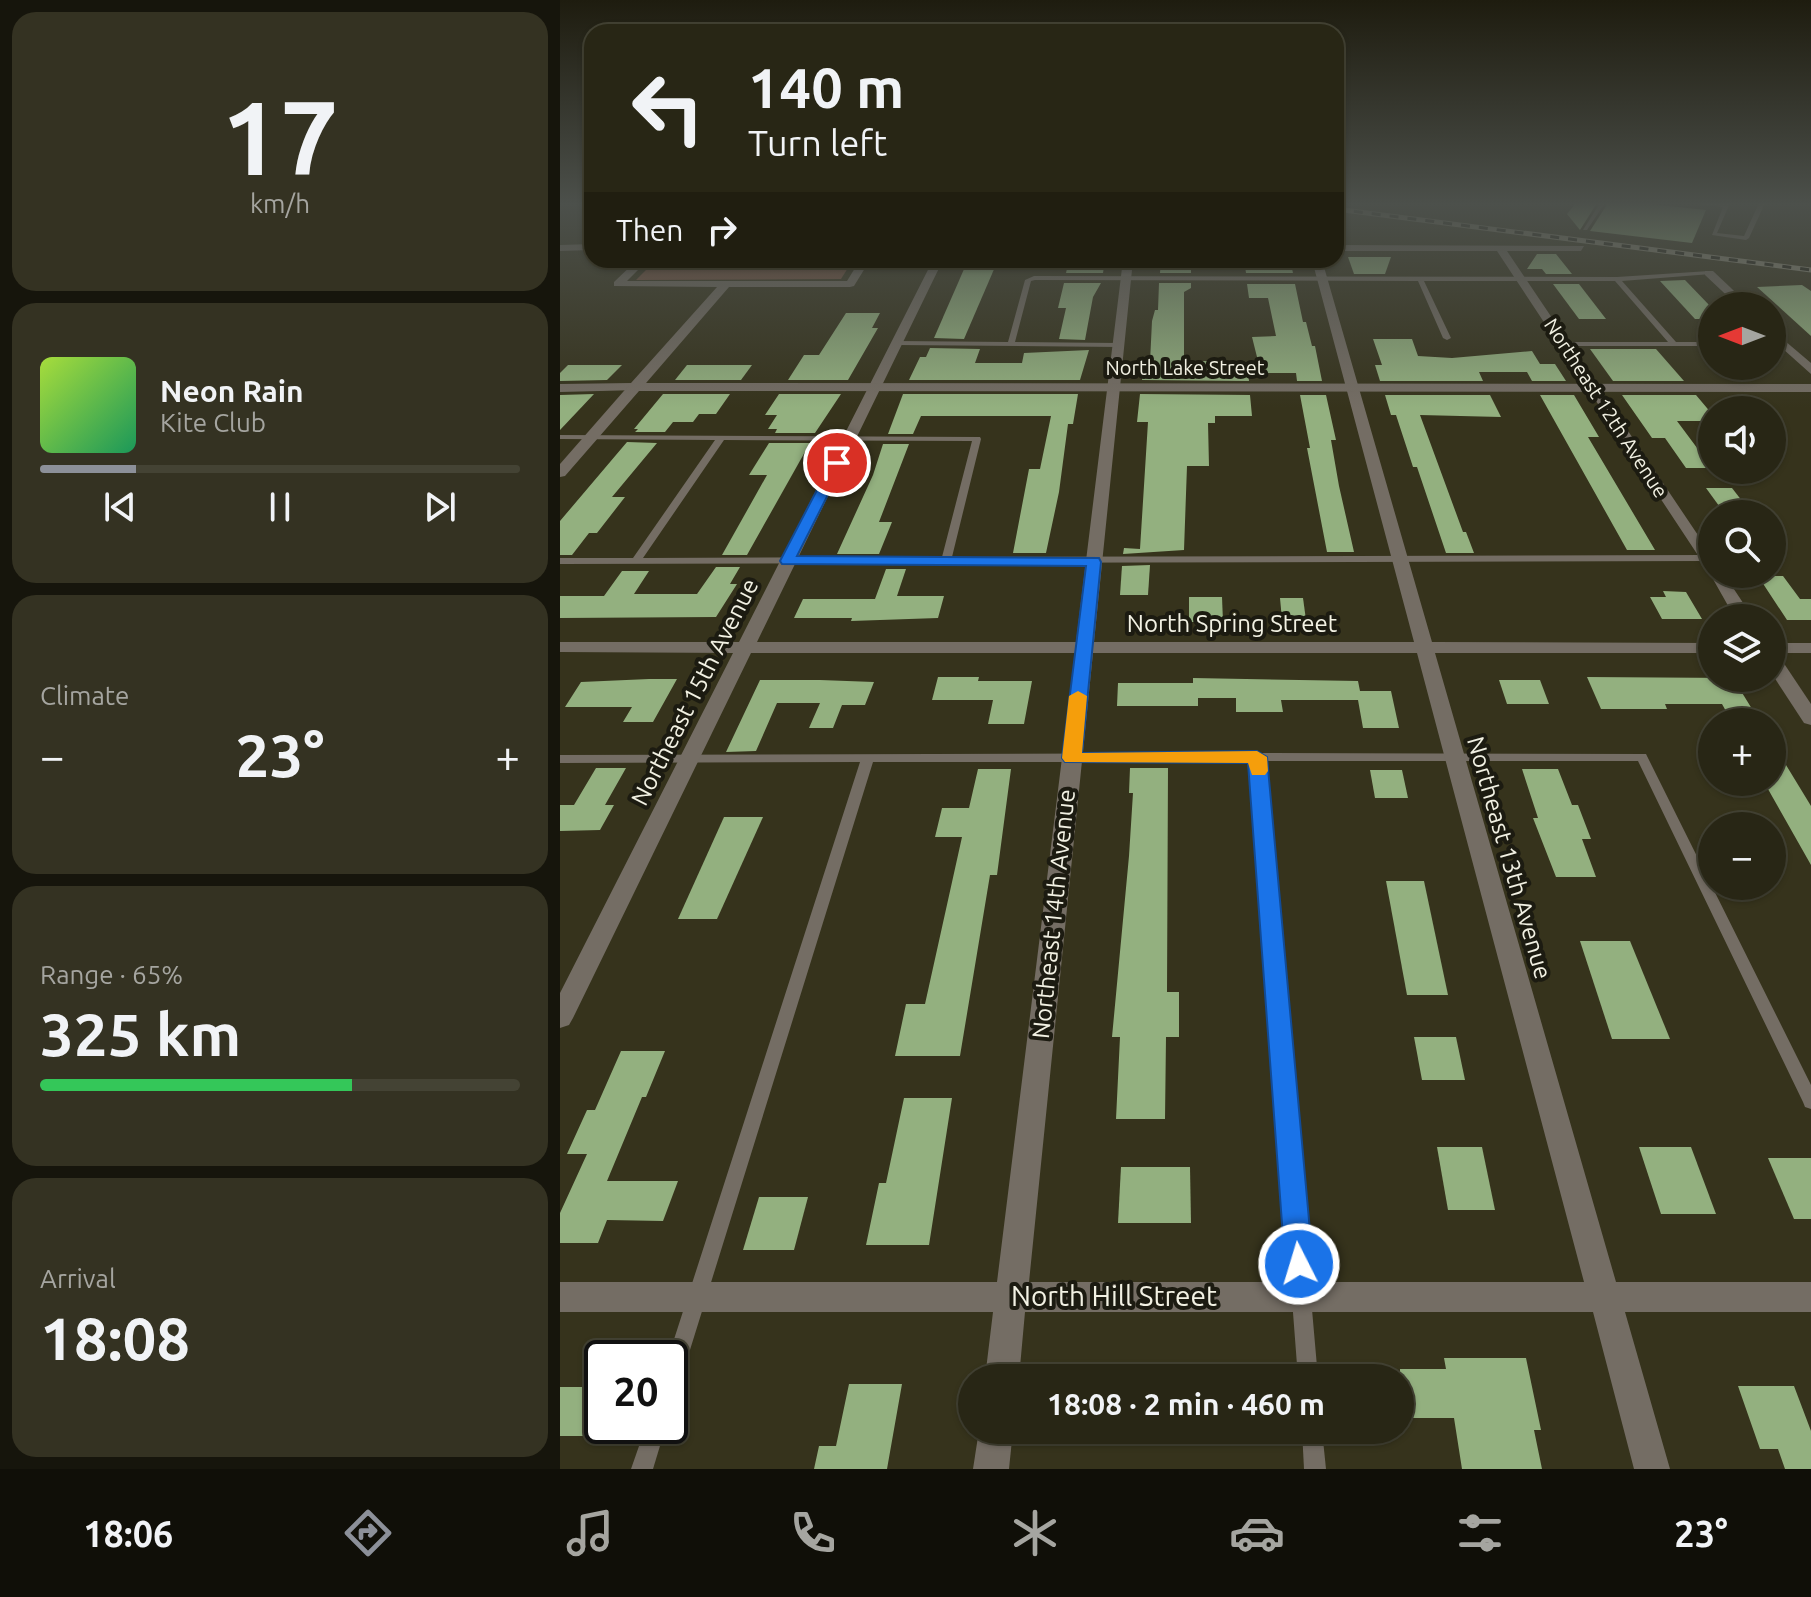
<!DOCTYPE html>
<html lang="en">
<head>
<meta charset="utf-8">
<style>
  :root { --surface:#282615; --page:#343222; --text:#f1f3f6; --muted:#a5a5a0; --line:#444334; --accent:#8c9099 }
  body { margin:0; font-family:Ubuntu,sans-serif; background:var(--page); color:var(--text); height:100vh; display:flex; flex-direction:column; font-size:30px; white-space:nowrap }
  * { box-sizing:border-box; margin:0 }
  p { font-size:26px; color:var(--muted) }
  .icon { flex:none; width:44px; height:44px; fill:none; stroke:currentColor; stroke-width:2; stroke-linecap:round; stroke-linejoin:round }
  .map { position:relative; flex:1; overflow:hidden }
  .sheet { display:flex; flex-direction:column; gap:12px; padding:12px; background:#16150c; width:560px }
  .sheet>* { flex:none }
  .hud { position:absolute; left:24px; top:24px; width:760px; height:244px; border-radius:24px; box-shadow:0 2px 6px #0004,0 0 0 2px var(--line); background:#282615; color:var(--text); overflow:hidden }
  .needle { width:52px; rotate:270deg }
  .fabs { position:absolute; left:1138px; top:292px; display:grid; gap:16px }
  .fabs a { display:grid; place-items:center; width:88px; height:88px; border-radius:50%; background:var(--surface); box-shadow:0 2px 6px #0004,0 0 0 2px var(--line); font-size:40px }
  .speed { position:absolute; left:24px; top:1340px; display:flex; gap:16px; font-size:40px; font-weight:700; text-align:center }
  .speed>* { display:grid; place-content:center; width:104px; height:104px; border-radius:50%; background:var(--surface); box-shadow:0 2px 6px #0004,0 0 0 2px var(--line); line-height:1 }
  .speed .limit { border:4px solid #111; border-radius:12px; background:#fff; color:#111 }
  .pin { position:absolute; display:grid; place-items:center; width:68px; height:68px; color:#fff; margin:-34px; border:4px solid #fff; border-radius:50%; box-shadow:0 2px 8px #0007 }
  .me { position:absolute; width:88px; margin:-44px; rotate:355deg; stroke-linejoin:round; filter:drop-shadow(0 0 6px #0008) }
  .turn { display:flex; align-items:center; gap:28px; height:168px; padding:0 32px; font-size:36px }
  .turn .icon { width:104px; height:104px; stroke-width:2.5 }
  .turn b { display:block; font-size:56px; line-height:68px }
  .then { display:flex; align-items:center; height:76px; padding:0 32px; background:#0003; gap:16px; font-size:30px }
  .big { font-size:60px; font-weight:600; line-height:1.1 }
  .sheet .card { flex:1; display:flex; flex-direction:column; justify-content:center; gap:12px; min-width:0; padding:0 28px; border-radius:24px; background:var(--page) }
  .sheet .dial { align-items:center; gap:0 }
  .dial b { font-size:104px; line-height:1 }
  .song { display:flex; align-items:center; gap:24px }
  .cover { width:96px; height:96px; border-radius:12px; background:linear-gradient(135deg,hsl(80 70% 55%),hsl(150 70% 35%)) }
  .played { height:8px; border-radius:4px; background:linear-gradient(90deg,var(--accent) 20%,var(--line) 20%) }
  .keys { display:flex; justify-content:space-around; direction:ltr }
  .heat { display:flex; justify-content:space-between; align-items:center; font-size:44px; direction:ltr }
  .charge { height:12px; border-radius:6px; background:linear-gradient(90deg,#34c759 65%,var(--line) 0) }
  .trip { position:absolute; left:398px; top:1364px; width:456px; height:80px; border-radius:40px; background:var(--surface); box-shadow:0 2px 6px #0004,0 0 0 2px var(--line); font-weight:600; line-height:80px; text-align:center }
  .tab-bar { display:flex; height:128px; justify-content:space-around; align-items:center; background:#100f08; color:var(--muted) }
  .tab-bar .icon { width:56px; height:56px }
  .tab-bar .selected { color:var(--accent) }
  .tab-bar b { font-size:36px; color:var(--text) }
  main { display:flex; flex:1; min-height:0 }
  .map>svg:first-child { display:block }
  .green { fill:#775140 }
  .building { fill:#93b07f }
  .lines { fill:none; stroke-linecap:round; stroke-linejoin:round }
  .service { fill:#746d64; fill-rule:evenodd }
  .minor { fill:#746d64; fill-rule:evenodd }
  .tertiary { fill:#746d64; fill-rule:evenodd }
  .rail-casing { stroke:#949280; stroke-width:5 }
  .rail { stroke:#1c1b11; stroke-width:3; stroke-dasharray:9; stroke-linecap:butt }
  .route { fill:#1a73e8; stroke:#114b97; stroke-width:2 }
  .slow { fill:#f59e0b }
  .labels { text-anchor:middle; stroke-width:8; stroke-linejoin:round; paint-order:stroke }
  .far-street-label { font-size:20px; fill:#f2f1e3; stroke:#1c1b11 }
  .street-label { font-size:24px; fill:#f2f1e3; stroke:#1c1b11 }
  .near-street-label { font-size:28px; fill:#f2f1e3; stroke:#1c1b11 }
</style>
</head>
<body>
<main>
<section class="sheet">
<div class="card dial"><b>17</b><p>km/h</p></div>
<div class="card">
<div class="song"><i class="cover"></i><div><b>Neon Rain</b><p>Kite Club</p></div></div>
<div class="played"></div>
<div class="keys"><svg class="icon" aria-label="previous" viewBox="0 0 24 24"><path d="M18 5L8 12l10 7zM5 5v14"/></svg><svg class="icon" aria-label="pause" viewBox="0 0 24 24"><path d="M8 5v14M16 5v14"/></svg><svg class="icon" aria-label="next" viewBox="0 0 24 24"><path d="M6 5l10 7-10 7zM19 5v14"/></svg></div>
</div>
<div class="card"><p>Climate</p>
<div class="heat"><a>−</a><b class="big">23°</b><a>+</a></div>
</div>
<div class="card"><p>Range · 65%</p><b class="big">325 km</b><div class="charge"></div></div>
<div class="card"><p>Arrival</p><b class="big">18:08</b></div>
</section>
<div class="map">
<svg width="1251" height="1469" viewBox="0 0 1251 1469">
  <rect width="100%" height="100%" fill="#36331c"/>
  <polygon class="green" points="96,260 293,260 281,279 76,280"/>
  <g class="building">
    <polygon points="1016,203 1037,203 1020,230 1007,214"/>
    <polygon points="1048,203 1081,203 1146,210 1132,243 1030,231"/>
    <polygon points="977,254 996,254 1012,274 986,274 982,269 967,269"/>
    <polygon points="788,257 831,257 825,274 794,274"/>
    <polygon points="408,260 438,260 404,339 374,338"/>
    <polygon points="509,260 545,260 543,273 506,273"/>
    <polygon points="601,260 631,260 631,273 600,273"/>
    <polygon points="684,260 730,260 733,273 686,273"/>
    <polygon points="1125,280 1152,308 1152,319 1135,319 1100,281"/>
    <polygon points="504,283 541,283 533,297 525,340 499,339 506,308 498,308"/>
    <polygon points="599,283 631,283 631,288 624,292 624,361 650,361 650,365 687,365 689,381 582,380 585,362 590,362 592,321 595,310 598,310"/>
    <polygon points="687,284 735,284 743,322 746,322 752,346 755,346 762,381 737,381 736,373 701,373 692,337 716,336 708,298 689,298"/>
    <polygon points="993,284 1019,284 1046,319 1019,319"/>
    <polygon points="1242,285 1251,291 1251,336 1197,287"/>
    <polygon points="286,313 320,313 312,328 318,328 288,380 228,380 244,355 259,355"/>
    <polygon points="813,339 852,339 858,356 892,358 972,351 980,364 995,364 1006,381 972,381 967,372 919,372 923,381 820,381 815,365 822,365"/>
    <polygon points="370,348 420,349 415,363 462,363 464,353 529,350 520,380 349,380 360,357 366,357"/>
    <polygon points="1030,349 1096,349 1124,381 1053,381"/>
    <polygon points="8,365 62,365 47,380 0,381 0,373"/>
    <polygon points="127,365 192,365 181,380 115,380"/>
    <polygon points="34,394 0,430 0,395"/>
    <polygon points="103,394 170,394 156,414 139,414 133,422 113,422 105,432 75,432 78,429 74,429"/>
    <polygon points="219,394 281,394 255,433 215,433 217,429 208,429 217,415 205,415"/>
    <polygon points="343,394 518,394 513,424 508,424 499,492 486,553 453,553 469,469 480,469 491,416 361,416 353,434 328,434"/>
    <polygon points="580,394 690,395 692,416 655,416 655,423 648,423 649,466 627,466 624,550 563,554 564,548 580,549 588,422 577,422"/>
    <polygon points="740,395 766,395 776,440 771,440 779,486 794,552 767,552 747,448 750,448"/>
    <polygon points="825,395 930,395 941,417 860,415 903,532 906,532 914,553 886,553 857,467 853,467 836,415 831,415"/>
    <polygon points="980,395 1014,395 1039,437 1028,437 1095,550 1067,550"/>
    <polygon points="1062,395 1136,395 1152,414 1152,421 1117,421 1152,468 1126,468 1105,438 1092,438"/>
    <polygon points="67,442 97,443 52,497 65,497 37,533 29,533 12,555 0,555 0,521"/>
    <polygon points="209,443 250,443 187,555 162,555 207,475 189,475"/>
    <polygon points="323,444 349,444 319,522 332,522 319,554 277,554 313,475"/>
    <polygon points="1146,488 1172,488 1189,510 1162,510"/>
    <polygon points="590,565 588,595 560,595 562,566"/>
    <polygon points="156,567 180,567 170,584 177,584 156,617 0,618 0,596 44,596 62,571 89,571 74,594 137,594"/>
    <polygon points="326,569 346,569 337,596 384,596 378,618 291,621 292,618 234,618 243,599 315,599"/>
    <polygon points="1198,576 1223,576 1240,599 1251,599 1251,620 1227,620"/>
    <polygon points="1103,591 1126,592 1142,619 1102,619 1090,597 1106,597"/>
    <polygon points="629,597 662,597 663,622 629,622"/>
    <polygon points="720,598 743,598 746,620 722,620"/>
    <polygon points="378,677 419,677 418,681 472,681 464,724 428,724 433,700 372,700"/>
    <polygon points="1027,677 1173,678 1200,722 1172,722 1162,704 1105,704 1107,709 1041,709"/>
    <polygon points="633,678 798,681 800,691 831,691 839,728 803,728 798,700 721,700 723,712 676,712 676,698 638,698 638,706 557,706 558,683 633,683"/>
    <polygon points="89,679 117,679 93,722 63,722 72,707 5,707 21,682"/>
    <polygon points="200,680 260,680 314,682 305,705 282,705 273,728 249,728 260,703 217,703 196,751 166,752"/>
    <polygon points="939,680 980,680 989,704 947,704"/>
    <polygon points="1212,742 1251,806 1251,865 1204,782 1212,782"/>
    <polygon points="36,768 66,768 45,805 54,805 40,830 0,831 0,805 14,805"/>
    <polygon points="570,768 608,768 607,992 619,992 619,1037 606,1037 605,1119 556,1119 560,1037 552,1037 569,856 573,793 569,793"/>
    <polygon points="418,769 451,769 437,875 430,875 400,1056 335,1056 346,1004 365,1004 402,837 375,837 382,808 409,808"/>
    <polygon points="962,769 998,769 1012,805 1018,805 1031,839 1022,839 1036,877 996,877 973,818 978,818"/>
    <polygon points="810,770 842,770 848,798 815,798"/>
    <polygon points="164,817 203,817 157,919 118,919"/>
    <polygon points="826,881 864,881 888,995 847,995"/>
    <polygon points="1020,941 1070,941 1110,1039 1052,1039"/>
    <polygon points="854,1037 896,1037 905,1080 862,1080"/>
    <polygon points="61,1051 105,1051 86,1097 82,1097 47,1181 118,1181 103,1221 47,1220 38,1243 0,1243 0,1213 27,1154 7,1154 27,1110 35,1110"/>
    <polygon points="344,1098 392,1098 369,1245 306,1245 319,1183 326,1183"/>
    <polygon points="877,1147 922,1147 935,1210 888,1210"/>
    <polygon points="1079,1147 1131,1147 1156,1214 1101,1214"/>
    <polygon points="1208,1158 1251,1158 1251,1219 1234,1219"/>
    <polygon points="561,1167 630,1167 631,1223 558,1223"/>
    <polygon points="199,1197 248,1197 234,1250 183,1250"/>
    <polygon points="884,1358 966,1358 981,1430 974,1430 982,1469 902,1469 894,1418 840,1418 840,1369 886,1369"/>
    <polygon points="289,1384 342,1384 327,1469 254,1469 259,1446 276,1446"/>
    <polygon points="1178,1386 1234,1386 1251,1431 1251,1469 1225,1469 1218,1449 1200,1449"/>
    <rect x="0" y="1387" width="42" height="49"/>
  </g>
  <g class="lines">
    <g class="service">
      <polygon points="1040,203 1045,203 1027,230 1023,230"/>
      <polygon points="1130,203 1170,203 1157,233 1184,236 1199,203 1205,203 1189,238 1186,240 1152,235 1163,207"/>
      <polygon points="1149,271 1152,273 1151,274 1062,281 1116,342 1152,342 1152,346 1001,346 1000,344 1004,342 1108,342 1055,281 864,281 891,338 887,340 883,338 858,281 475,280 471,281 455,342 558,343 562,345 561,347 337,345 333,343 337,341 448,342 465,280 474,276 1057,277"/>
      <path d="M0 435 420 437 421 439 392 557 1146 555 1151 558 1146 561 0 564V558H73L155 440 0 439ZM164 440 412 441 382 557 83 558Z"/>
      <polygon points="697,753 1086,754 1251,1085 1251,1109 1245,1107 1243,1102 1078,761 704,761 758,1378 738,1378 691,762 313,762 120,1382 117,1389 110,1392 110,1358 108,1358 300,762 0,763 0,755"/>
      <polygon points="86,1426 106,1426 93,1469 71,1469"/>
      <polygon points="742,1430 762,1430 766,1469 744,1469"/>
    </g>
    <g class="minor">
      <polygon points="32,244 32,250 0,251 0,245"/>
      <polygon points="776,245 1024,246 1021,251 947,251 1152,556 1152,574 1164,574 1193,618 1175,618 1149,572 937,251 776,251"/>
      <polygon points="77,260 88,260 67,281 287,281 300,260 310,260 294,286 290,287 169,287 80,390 0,392 0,384 71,383 157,287 54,286 54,282"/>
      <path d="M373 260H383L197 642H516L563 260H573L534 642H854L752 260H762L872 642 1152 643V653H875L1056 1282H1251V1312H1065L1110 1469H1074L1033 1312H465L459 1378H425L433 1312H0V1282H437L515 653H191L13 1018 9 1025 0 1028V993L173 653 0 652V642H179ZM533 653H857L1024 1282H469Z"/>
      <polygon points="1145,271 1153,271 1190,306 1178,306 1145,275"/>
      <polygon points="1212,330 1251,363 1251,374 1212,339"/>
      <rect x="1212" y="643" width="39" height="10"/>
      <polygon points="1212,654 1219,656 1251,704 1251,725 1244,723 1212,674"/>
      <polygon points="419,1430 453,1430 449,1469 413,1469"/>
    </g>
    <polygon class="tertiary" points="75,383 1251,384 1251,392 79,391 5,476 0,477 0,464 70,384"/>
    <g class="rail-casing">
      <polyline id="rail" points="776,209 1251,270"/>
    </g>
    <use href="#rail" class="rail"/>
  </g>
  <linearGradient id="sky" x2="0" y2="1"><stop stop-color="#1e1c0f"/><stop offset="0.5" stop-color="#4c504b"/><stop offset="1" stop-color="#4c504b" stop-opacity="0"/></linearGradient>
  <rect width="1251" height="408" fill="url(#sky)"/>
  <polygon class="route" points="277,459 284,463 237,556 539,558 541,562 522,753 697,751 707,757 753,1264 749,1274 739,1277 729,1274 725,1264 688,763 505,762 502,758 526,566 222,564 220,561 271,463"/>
  <polygon class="slow" points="518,691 527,696 522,753 697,751 707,757 708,771 705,775 692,775 688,763 505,762 502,758 509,696"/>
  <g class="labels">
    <g class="far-street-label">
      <text x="625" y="375">North Lake Street</text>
      <text transform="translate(1046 408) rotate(57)" y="7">Northeast 12th Avenue</text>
    </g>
    <g class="street-label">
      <text x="672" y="632">North Spring Street</text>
      <text transform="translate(135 692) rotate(-63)" y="8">Northeast 15th Avenue</text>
      <text transform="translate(949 858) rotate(74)" y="8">Northeast 13th Avenue</text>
      <text transform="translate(494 914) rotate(-84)" y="8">Northeast 14th Avenue</text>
    </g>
    <g class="near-street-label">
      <text x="554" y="1306">North Hill Street</text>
    </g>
  </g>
</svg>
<div class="fabs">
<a><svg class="needle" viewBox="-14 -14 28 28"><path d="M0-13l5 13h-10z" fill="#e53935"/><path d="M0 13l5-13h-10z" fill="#a5a5a0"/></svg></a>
<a><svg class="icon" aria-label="sound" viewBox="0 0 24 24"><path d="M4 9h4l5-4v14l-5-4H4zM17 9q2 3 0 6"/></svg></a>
<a><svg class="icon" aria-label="search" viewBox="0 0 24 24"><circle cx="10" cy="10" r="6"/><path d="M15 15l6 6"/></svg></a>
<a><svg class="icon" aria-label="layers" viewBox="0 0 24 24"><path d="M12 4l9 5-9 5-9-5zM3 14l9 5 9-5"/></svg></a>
<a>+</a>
<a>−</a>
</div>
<div class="speed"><div class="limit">20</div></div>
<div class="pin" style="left:277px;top:463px;background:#d93025"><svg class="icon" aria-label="arrive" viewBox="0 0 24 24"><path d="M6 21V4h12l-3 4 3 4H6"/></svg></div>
<svg class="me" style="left:739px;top:1264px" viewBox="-20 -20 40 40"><circle r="17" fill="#1a73e8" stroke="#fff" stroke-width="3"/><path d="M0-11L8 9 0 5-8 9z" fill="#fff"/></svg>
<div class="trip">18:08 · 2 min · 460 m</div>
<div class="hud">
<div class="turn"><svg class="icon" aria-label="left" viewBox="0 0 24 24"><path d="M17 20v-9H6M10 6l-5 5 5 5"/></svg><div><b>140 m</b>Turn left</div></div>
<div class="then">Then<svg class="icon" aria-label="right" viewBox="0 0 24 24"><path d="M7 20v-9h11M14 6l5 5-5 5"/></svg></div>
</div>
</div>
</main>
<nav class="tab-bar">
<b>18:06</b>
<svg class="icon selected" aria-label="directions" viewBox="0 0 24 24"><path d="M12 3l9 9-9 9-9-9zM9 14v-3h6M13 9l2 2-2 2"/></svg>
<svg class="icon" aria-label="music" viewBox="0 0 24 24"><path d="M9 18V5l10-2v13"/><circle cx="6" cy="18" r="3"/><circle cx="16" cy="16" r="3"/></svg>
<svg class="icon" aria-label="phone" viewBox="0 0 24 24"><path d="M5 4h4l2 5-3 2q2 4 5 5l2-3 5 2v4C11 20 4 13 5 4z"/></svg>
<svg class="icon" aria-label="climate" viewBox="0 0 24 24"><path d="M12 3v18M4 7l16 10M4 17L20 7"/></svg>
<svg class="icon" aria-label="car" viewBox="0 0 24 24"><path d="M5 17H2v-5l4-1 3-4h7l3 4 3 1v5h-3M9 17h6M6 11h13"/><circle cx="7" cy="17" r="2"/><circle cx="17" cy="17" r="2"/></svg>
<svg class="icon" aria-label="filters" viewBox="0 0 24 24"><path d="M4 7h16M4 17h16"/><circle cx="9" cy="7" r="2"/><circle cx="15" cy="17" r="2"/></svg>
<b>23°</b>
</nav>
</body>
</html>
